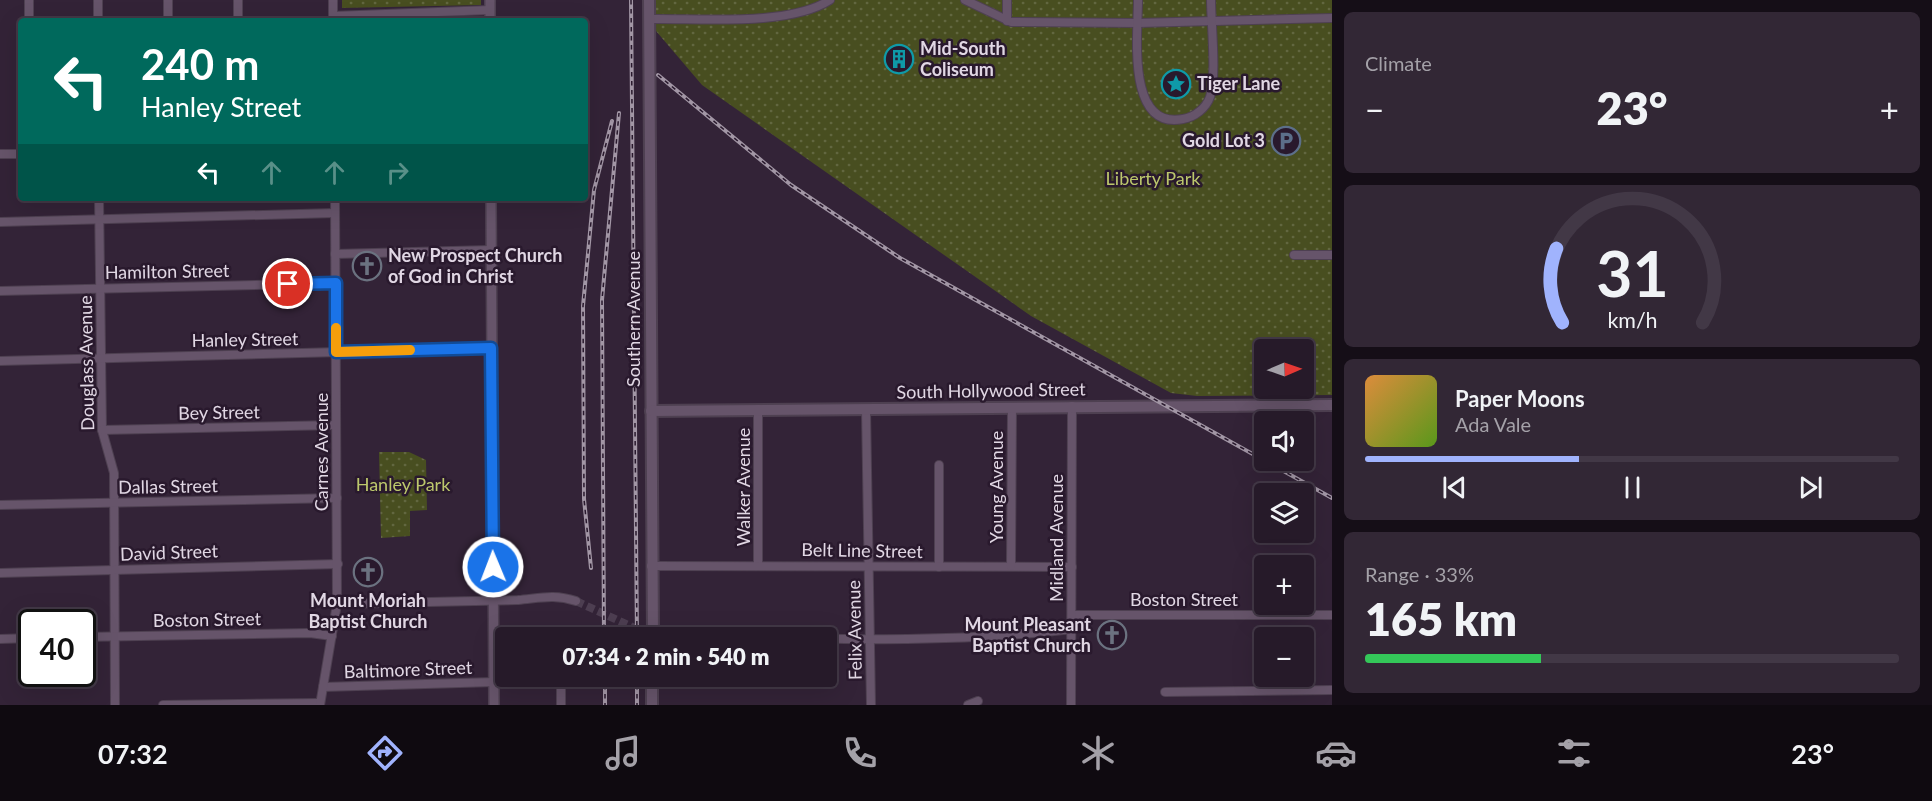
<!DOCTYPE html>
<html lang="en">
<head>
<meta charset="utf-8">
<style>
  :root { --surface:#261a29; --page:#322735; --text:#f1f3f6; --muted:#a4a1a8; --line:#423846; --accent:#a0b3fd }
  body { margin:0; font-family:Lato,sans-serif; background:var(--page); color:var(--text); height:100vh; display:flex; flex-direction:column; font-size:22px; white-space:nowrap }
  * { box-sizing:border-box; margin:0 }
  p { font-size:20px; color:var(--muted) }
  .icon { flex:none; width:33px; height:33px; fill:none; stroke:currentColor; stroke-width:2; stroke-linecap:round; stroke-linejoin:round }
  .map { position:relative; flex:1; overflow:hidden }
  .panel { display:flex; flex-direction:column; gap:12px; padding:12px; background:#150e17; width:600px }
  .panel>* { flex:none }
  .guide { position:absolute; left:18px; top:18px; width:570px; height:183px; border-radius:6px; box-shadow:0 6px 24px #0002,0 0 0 2px var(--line); background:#00695c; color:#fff; overflow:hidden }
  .needle { width:39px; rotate:88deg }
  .fabs { position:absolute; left:1254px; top:339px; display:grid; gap:12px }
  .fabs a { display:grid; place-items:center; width:60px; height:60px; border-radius:6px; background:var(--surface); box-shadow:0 6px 24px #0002,0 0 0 2px var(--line); font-size:30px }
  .speed { position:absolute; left:18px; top:609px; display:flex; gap:12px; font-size:30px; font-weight:700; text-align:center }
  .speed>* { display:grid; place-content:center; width:78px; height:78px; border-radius:50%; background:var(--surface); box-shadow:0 6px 24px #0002,0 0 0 2px var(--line); line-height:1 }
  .speed .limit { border:3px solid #111; border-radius:9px; background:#fff; color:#111 }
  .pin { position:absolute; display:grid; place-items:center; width:51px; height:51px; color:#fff; margin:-26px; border:3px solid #fff; border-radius:50%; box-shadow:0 2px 6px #0007 }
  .me { position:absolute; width:66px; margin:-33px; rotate:359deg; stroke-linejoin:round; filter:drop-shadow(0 0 4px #0008) }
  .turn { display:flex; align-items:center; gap:21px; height:126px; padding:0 24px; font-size:27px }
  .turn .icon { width:78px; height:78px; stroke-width:2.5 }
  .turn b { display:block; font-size:42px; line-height:51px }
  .lanes { display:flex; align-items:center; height:57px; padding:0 24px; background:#0003; justify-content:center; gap:30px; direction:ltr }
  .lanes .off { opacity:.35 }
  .big { font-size:45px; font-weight:800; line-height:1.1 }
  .panel .card { flex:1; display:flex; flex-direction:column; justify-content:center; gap:9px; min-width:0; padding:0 21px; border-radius:9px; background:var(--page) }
  .panel .dial { align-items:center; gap:0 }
  .dial svg { height:156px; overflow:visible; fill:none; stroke:var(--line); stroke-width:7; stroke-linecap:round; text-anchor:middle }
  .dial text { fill:var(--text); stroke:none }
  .song { display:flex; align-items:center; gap:18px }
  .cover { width:72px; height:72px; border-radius:9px; background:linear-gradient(135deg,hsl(30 70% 55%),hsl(90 70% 35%)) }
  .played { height:6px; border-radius:3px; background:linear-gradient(90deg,var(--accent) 40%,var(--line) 40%) }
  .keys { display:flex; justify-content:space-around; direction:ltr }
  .heat { display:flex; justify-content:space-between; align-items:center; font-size:33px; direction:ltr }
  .charge { height:9px; border-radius:4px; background:linear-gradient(90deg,#34c759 33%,var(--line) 0) }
  .trip { position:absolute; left:495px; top:627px; width:342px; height:60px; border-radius:6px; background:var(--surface); box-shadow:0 6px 24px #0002,0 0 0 2px var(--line); font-weight:800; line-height:60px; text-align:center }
  .dock { display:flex; height:96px; justify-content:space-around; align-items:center; background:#0f0a10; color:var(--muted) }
  .dock .icon { width:42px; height:42px }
  .dock .current { color:var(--accent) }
  .dock b { font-size:27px; color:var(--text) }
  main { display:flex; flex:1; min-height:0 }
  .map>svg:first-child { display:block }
  .park { fill:url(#park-dots); fill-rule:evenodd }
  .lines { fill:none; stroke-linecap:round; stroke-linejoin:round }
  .minor-tunnel { stroke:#4d3e51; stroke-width:8; stroke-dasharray:8 4; stroke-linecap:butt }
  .minor-casing { stroke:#4e4051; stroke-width:10 }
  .tertiary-casing { stroke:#4e4051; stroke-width:12 }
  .secondary-casing { stroke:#4e4051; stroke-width:14 }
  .minor { stroke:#66546a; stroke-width:8 }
  .tertiary { stroke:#66546a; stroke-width:9 }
  .secondary { stroke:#66546a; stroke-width:10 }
  .rail-casing { stroke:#a296a5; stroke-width:4 }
  .rail { stroke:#29192d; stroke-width:1.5; stroke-dasharray:4.5; stroke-linecap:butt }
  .route-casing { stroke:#114b97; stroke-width:15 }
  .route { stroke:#1a73e8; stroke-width:10 }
  .slow { stroke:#f59e0b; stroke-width:10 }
  .labels { text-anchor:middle; stroke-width:5; stroke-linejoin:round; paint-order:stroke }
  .poi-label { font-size:18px; font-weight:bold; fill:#e1d7e4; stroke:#29192d; text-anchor:start }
  .park-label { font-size:18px; fill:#bcc76c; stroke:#29192d }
  .street-label { font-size:18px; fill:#e1d7e4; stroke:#29192d }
</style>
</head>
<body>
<main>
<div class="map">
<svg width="1332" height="705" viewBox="0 0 1332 705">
  <defs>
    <pattern id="park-dots" width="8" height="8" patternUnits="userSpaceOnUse" patternTransform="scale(1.5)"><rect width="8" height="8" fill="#484e20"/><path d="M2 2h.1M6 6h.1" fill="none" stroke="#626740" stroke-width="1.8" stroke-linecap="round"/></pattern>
  </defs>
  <rect width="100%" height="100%" fill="#332337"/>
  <g class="park">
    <polygon points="342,0 481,0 481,5 342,8"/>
    <path d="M655 0H1332V395L1197 396 1171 393 1031 316 702 85 656 31ZM1264 350H1304V388H1264Z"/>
    <polygon points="379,452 409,452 426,460 427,510 410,511 410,536 381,538"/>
  </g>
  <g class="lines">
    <polyline class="minor-tunnel" points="576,601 639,630"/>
    <g class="minor-casing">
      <g id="minor">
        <polyline points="29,0 29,21"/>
        <polyline points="98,0 98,21"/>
        <polyline points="168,0 168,21"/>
        <polyline points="238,0 238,21"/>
        <polyline points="333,0 333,19"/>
        <polyline points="965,0 1011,22 1138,23 1332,18"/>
        <polyline points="1007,0 1007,21"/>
        <path d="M1138 0C1138 34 1126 130 1183 119 1195 117 1206 108 1210 97 1217 77 1211 23 1211 0"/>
        <polyline points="333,16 490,10"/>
        <path d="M649 19C699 18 788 27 830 0"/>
        <polyline points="0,154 21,154"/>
        <polyline points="99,198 102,430 114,473 115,705"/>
        <polyline points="0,222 335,213"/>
        <polyline points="335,254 491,250"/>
        <polyline points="1294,255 1332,255"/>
        <polyline points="0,291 335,283"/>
        <polyline points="0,361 491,348"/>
        <polyline points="866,410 871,705"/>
        <polyline points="102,430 336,425"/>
        <polyline points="939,465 939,567"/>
        <polyline points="0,505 337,498"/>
        <polyline points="758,565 758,409"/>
        <polyline points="651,566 1072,567"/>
        <polyline points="1011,566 1012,407"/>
        <polyline points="0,573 338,564"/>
        <path d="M337 604 518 600C541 598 554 594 576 601"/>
        <polyline points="1072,615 1332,615"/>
        <path d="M639 630 653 635C792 637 934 646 1072 629"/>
        <polyline points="82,637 310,633 332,636"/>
        <polyline points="0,639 32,638"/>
        <polyline points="323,687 494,682"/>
        <polyline points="561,689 561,705"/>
        <polyline points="1165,692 1332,690"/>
        <polyline points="163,705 320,703"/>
        <polyline points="320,705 337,604 335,198"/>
        <polyline points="968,705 978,701"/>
        <polyline points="1071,705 1072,406"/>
      </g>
    </g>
    <g class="tertiary-casing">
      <g id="tertiary">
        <polyline points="490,0 490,21"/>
        <polyline points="491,198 494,705"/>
      </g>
    </g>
    <g class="secondary-casing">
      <g id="secondary">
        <polyline points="649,0 653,638"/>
        <polyline points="651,411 1332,405"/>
        <polyline points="652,705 652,676"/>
      </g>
    </g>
    <use href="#minor" class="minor"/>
    <use href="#tertiary" class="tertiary"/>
    <use href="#secondary" class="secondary"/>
    <g class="rail-casing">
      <g id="rail">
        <polyline points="631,0 637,638"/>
        <polyline points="658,75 791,185 900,258 1332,498"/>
        <polyline points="591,568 584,499 583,306 594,190 612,121"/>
        <polyline points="604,638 602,300 619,113"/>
        <polyline points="605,676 605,705"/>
        <polyline points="637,676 637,705"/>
      </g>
    </g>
    <use href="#rail" class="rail"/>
  </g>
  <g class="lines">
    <g class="route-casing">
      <polyline id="route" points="288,284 336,283 336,352 491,348 493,567"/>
    </g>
    <use href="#route" class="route"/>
    <polyline class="slow" points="336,328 336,352 410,350"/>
  </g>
  <defs>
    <g id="building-ring" transform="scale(1.5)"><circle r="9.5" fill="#29192d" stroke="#0f9aa8" stroke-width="1.5"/><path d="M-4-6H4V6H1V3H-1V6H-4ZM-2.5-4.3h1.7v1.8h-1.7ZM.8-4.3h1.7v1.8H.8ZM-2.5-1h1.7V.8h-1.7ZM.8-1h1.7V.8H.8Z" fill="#0f9aa8"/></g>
    <g id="sight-ring" transform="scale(1.5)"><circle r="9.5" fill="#29192d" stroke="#0f9aa8" stroke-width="1.5"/><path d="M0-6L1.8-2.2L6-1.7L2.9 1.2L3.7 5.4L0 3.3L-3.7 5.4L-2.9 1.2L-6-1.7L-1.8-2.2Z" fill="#0f9aa8"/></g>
    <g id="parking-ring" transform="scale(1.5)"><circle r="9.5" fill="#29192d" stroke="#5c6f8a" stroke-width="1.5"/><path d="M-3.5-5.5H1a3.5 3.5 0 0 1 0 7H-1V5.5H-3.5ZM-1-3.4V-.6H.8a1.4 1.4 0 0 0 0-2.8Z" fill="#5c6f8a"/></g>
    <g id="church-ring" transform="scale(1.5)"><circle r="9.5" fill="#29192d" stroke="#6b7280" stroke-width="1.5"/><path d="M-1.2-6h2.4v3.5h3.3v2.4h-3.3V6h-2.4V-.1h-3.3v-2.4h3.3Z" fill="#6b7280"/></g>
  </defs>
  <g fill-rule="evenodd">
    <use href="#building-ring" x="899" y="59"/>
    <use href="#sight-ring" x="1176" y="84"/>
    <use href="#parking-ring" x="1286" y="141"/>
    <use href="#church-ring" x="367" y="266"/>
    <use href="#church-ring" x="368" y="572"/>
    <use href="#church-ring" x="1112" y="635"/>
  </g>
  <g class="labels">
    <g class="poi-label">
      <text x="920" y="55">Mid-South<tspan x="920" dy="21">Coliseum</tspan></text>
      <text x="1197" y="90">Tiger Lane</text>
      <text x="1265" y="147" text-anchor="end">Gold Lot 3</text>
      <text x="388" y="262">New Prospect Church<tspan x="388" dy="21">of God in Christ</tspan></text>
      <text x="368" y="607" text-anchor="middle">Mount Moriah<tspan x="368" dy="21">Baptist Church</tspan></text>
      <text x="1091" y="631" text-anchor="end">Mount Pleasant<tspan x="1091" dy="21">Baptist Church</tspan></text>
    </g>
    <g class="park-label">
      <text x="1153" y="185">Liberty Park</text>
      <text x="403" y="491">Hanley Park</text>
    </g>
    <g class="street-label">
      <text transform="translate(167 272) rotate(-1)" y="6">Hamilton Street</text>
      <text transform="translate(634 319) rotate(-90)" y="6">Southern Avenue</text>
      <text transform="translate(245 340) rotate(-1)" y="6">Hanley Street</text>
      <text transform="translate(87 363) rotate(-91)" y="6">Douglass Avenue</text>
      <text transform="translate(991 391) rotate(-1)" y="6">South Hollywood Street</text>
      <text transform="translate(219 413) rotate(-1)" y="6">Bey Street</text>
      <text transform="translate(322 452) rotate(-90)" y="6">Carnes Avenue</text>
      <text transform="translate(168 487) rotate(-1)" y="6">Dallas Street</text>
      <text transform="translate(744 487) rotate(-90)" y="6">Walker Avenue</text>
      <text transform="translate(997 487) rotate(-90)" y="6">Young Avenue</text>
      <text transform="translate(1057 538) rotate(-90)" y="6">Midland Avenue</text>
      <text transform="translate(862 551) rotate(1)" y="6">Belt Line Street</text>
      <text transform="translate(169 553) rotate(-2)" y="6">David Street</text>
      <text x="1184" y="606">Boston Street</text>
      <text transform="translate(207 620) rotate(-1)" y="6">Boston Street</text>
      <text transform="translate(855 630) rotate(-91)" y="6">Felix Avenue</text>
      <text transform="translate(408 670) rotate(-2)" y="6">Baltimore Street</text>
    </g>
  </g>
</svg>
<div class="fabs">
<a><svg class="needle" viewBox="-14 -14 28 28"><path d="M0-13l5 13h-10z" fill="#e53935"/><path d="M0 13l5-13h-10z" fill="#a4a1a8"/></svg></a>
<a><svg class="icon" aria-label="sound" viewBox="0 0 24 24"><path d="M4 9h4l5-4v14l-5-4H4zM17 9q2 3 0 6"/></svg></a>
<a><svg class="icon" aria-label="layers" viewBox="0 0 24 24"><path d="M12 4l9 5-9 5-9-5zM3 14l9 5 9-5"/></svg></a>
<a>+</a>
<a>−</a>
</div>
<div class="speed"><div class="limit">40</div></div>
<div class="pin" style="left:288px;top:284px;background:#d93025"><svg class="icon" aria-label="arrive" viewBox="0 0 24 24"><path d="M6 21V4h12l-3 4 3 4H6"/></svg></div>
<svg class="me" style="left:493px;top:567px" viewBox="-20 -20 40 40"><circle r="17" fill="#1a73e8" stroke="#fff" stroke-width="3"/><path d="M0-11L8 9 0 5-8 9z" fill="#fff"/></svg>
<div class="trip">07:34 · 2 min · 540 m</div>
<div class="guide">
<div class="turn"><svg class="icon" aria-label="left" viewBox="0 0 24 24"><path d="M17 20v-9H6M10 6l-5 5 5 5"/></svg><div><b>240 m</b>Hanley Street</div></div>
<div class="lanes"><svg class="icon" aria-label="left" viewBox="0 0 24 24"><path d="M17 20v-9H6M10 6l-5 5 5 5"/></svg><svg class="icon off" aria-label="ahead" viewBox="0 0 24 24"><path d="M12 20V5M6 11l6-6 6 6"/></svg><svg class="icon off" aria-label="ahead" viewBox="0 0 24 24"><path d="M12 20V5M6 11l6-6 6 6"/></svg><svg class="icon off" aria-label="right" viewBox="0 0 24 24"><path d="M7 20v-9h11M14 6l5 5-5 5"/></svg></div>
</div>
</div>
<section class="panel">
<div class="card"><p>Climate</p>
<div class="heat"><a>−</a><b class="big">23°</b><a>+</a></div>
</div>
<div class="card dial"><svg viewBox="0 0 100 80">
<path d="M14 69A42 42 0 1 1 86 69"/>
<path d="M14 69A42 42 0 0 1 11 31" stroke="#a0b3fd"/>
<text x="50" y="56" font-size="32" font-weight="700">31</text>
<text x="50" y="72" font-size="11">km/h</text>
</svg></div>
<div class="card">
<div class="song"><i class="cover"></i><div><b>Paper Moons</b><p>Ada Vale</p></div></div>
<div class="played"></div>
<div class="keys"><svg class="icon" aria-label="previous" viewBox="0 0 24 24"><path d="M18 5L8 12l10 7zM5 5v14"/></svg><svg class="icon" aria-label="pause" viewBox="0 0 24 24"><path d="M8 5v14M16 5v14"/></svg><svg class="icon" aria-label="next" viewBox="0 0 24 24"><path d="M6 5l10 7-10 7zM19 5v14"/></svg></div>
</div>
<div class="card"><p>Range · 33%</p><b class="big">165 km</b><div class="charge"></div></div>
</section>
</main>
<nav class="dock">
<b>07:32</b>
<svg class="icon current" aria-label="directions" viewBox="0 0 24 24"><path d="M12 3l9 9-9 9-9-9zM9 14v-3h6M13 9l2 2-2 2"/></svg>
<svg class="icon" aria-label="music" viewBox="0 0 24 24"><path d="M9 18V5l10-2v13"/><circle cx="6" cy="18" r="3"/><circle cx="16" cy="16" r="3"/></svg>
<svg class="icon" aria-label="phone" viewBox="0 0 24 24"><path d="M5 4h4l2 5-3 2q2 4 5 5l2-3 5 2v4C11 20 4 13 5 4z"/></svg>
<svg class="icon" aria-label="climate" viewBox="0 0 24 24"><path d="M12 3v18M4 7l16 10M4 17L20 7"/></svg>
<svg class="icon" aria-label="car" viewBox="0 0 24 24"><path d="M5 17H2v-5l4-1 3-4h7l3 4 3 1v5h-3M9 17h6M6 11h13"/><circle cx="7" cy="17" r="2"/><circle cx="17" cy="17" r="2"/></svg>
<svg class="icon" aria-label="filters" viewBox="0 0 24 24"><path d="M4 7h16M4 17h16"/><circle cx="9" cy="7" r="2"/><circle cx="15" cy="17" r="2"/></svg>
<b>23°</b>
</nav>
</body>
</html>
